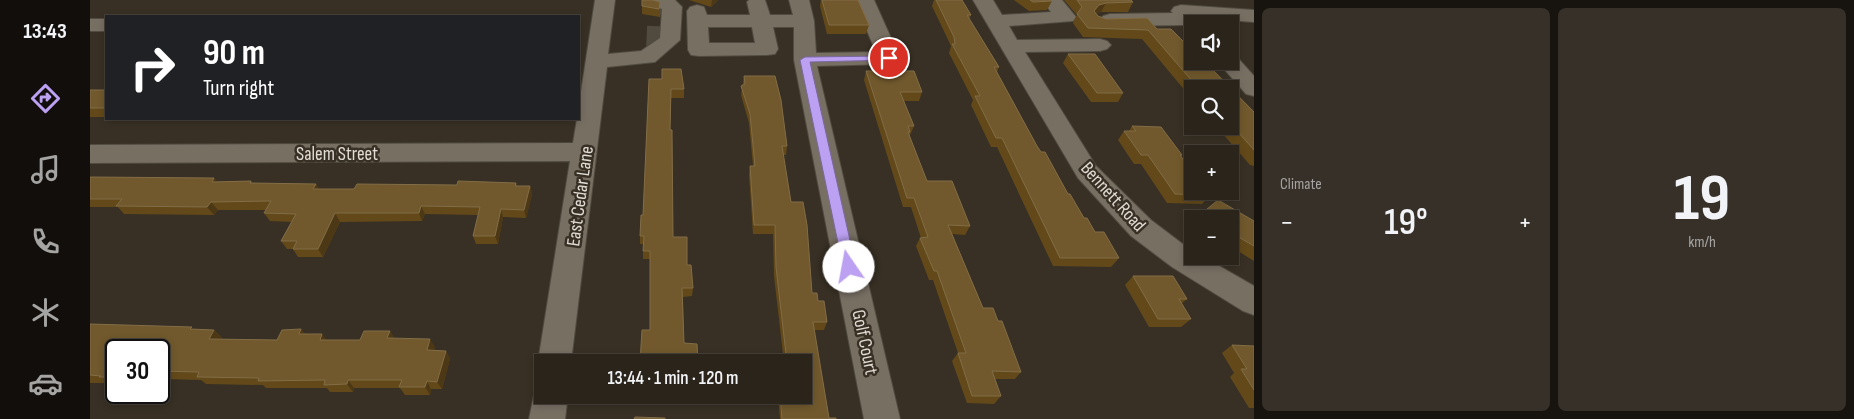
<!DOCTYPE html>
<html lang="en">
<head>
<meta charset="utf-8">
<style>
  :root { --surface:#2a241b; --page:#363028; --text:#f1f3f6; --muted:#a5a4a3; --line:#46413a; --accent:#bca0f2 }
  body { margin:0; font-family:"Sofia Sans Condensed",sans-serif; background:var(--page); color:var(--text); height:100vh; display:flex; flex-direction:column; font-size:19px; white-space:nowrap }
  * { box-sizing:border-box; margin:0 }
  p { font-size:16px; color:var(--muted) }
  .icon { flex:none; width:28px; height:28px; fill:none; stroke:currentColor; stroke-width:2; stroke-linecap:round; stroke-linejoin:round }
  .map { position:relative; flex:1; overflow:hidden }
  .sheet { display:flex; flex-direction:column; gap:8px; padding:8px; background:#17140f; width:600px }
  .sheet>* { flex:none }
  .top-card { position:absolute; left:15px; top:15px; width:475px; height:105px; border-radius:0px; box-shadow:0 2px 8px #0003,0 0 0 1px var(--line); background:#202124; color:#fff; overflow:hidden }
  .controls { position:absolute; left:1094px; top:15px; display:grid; gap:10px }
  .controls a { display:grid; place-items:center; width:55px; height:55px; border-radius:0px; background:var(--surface); box-shadow:0 2px 8px #0003,0 0 0 1px var(--line); font-size:25px }
  .speed { position:absolute; left:15px; top:339px; display:flex; gap:10px; font-size:25px; font-weight:700; text-align:center }
  .speed>* { display:grid; place-content:center; width:65px; height:65px; border-radius:50%; background:var(--surface); box-shadow:0 2px 8px #0003,0 0 0 1px var(--line); line-height:1 }
  .speed .limit { border:2px solid #111; border-radius:8px; background:#fff; color:#111 }
  .pin { position:absolute; display:grid; place-items:center; width:42px; height:42px; color:#fff; margin:-21px; border:2px solid #fff; border-radius:50%; box-shadow:0 1px 5px #0007 }
  .me { position:absolute; width:55px; margin:-28px; rotate:348deg; stroke-linejoin:round; filter:drop-shadow(0 0 4px #0008) }
  .turn { display:flex; align-items:center; gap:18px; height:105px; padding:0 15px; font-size:22px }
  .turn .icon { width:65px; height:65px; stroke-width:2.5 }
  .turn b { display:block; font-size:35px; line-height:42px }
  .big { font-size:38px; font-weight:600; line-height:1.1 }
  .sheet .tile { flex:1; display:flex; flex-direction:column; justify-content:center; gap:8px; min-width:0; padding:0 18px; border-radius:8px; background:var(--page) }
  .sheet .dial { align-items:center; gap:0 }
  .dial b { font-size:65px; line-height:1 }
  .heat { display:flex; justify-content:space-between; align-items:center; font-size:28px; direction:ltr }
  .sheet .tiles { flex:1; display:grid; gap:8px; grid-template-columns:repeat(2,1fr) }
  .trip { position:absolute; left:444px; top:354px; width:278px; height:50px; border-radius:0px; background:var(--surface); box-shadow:0 2px 8px #0003,0 0 0 1px var(--line); font-weight:600; line-height:50px; text-align:center }
  main { display:flex; flex:1; min-height:0 }
  .menu { display:flex; flex-direction:column; width:90px; justify-content:space-around; align-items:center; background:#110e0b; color:var(--muted) }
  .menu .icon { width:35px; height:35px }
  .menu .selected { color:var(--accent) }
  .menu b { font-size:22px; color:var(--text) }
  .map>svg:first-child { display:block }
  .lines { fill:none; stroke-linecap:round; stroke-linejoin:round }
  .minor-tunnel { stroke:#514a3e; stroke-width:22; stroke-dasharray:22 11; stroke-linecap:butt }
  .minor-casing { stroke:#514b41; stroke-width:2 }
  .minor { fill:#786f63; fill-rule:evenodd }
  .wall { fill:#634919 }
  .shaded-wall { fill:#4c3815 }
  .building { fill:#71592d; stroke:#826d47 }
  .route { fill:#bca0f2; stroke:#7a689d }
  .labels { text-anchor:middle; stroke-width:5; stroke-linejoin:round; paint-order:stroke }
  .street-label { font-size:19px; fill:#e0dbd4; stroke:#383024 }
</style>
</head>
<body>
<main>
<nav class="menu">
<b>13:43</b>
<svg class="icon selected" aria-label="directions" viewBox="0 0 24 24"><path d="M12 3l9 9-9 9-9-9zM9 14v-3h6M13 9l2 2-2 2"/></svg>
<svg class="icon" aria-label="music" viewBox="0 0 24 24"><path d="M9 18V5l10-2v13"/><circle cx="6" cy="18" r="3"/><circle cx="16" cy="16" r="3"/></svg>
<svg class="icon" aria-label="phone" viewBox="0 0 24 24"><path d="M5 4h4l2 5-3 2q2 4 5 5l2-3 5 2v4C11 20 4 13 5 4z"/></svg>
<svg class="icon" aria-label="climate" viewBox="0 0 24 24"><path d="M12 3v18M4 7l16 10M4 17L20 7"/></svg>
<svg class="icon" aria-label="car" viewBox="0 0 24 24"><path d="M5 17H2v-5l4-1 3-4h7l3 4 3 1v5h-3M9 17h6M6 11h13"/><circle cx="7" cy="17" r="2"/><circle cx="17" cy="17" r="2"/></svg>
</nav>
<div class="map">
<svg width="1164" height="419" viewBox="0 0 1164 419">
  <rect width="100%" height="100%" fill="#383024"/>
  <g class="lines">
    <polyline class="minor-tunnel" points="559,0 567,2 569,6 567,51"/>
    <g class="minor-casing">
      <g id="minor">
        <polygon points="505,0 525,0 518,54 551,51 570,38 572,9 558,4 555,0 585,0 592,7 590,40 565,62 517,67 481,362 452,362 452,371 448,362 480,161 0,163 0,145 483,143 487,119 489,119 489,105"/>
        <path d="M659 0H675L680 15H703L699 0H719L724 21 726 53 786 52 764 0H784L810 58 807 63 799 64 727 66 810 419H774L704 60V27H683L688 49 685 54 677 55 609 56 601 55 598 50 597 11 600 7 607 5 614 7 617 15H660L657 2ZM618 27H662L665 43H619Z"/>
        <polygon points="883,0 903,0 912,15 961,12 952,0 972,0 986,17 983,21 919,26 927,40 1010,39 1017,41 1021,45 1017,49 1010,51 935,52 1006,166 1061,220 1102,251 1102,256 1112,256 1164,286 1164,315 1153,311 1082,267 1041,236 988,178"/>
        <polygon points="1091,5 1164,10 1164,22 1107,18 1105,23 1098,25 1020,26 1013,24 1010,20 1013,16 1020,14 1083,13 1081,11 1084,7"/>
        <rect x="0" y="19" width="16" height="12"/>
        <polygon points="1140,55 1146,56 1164,76 1164,96 1156,94 1127,61 1140,61"/>
        <polygon points="452,382 452,395 478,395 475,419 439,419 444,395 449,384"/>
      </g>
    </g>
    <use href="#minor" class="minor"/>
  </g>
  <g class="wall">
    <polygon points="563,0 570,10 570,17 552,14 552,6"/>
    <polygon points="599,0 628,0 621,7"/>
    <polygon points="731,0 768,0 779,25 776,34 737,34 730,6"/>
    <polygon points="844,0 872,0 881,15 879,19 909,67 907,72 947,146 994,218 1005,232 1029,258 1021,267 963,266 907,147 901,147 881,105 883,100 859,53 861,46 842,6"/>
    <polygon points="924,0 961,0 962,1 957,10 939,11"/>
    <polygon points="974,0 1041,0 1043,2 1038,12 1011,12 1006,13 1008,16 1016,19 1057,18 1067,29 1081,29 1102,50 1102,61 1114,61 1164,112 1164,166 1160,165 1126,126 1140,126 1140,89 1102,89 1102,99 1052,39 993,37 983,23 987,15"/>
    <polygon points="978,54 1033,93 1028,102 1001,102 973,63"/>
    <polygon points="776,71 832,92 829,101 813,101 824,126 820,135 819,135 837,181 880,226 875,235 862,234 893,308 908,321 931,372 925,379 905,379 911,396 904,404 877,403 862,361 868,353 843,280 839,280 826,246 830,238 831,238 821,207 813,207 774,80"/>
    <polygon points="654,76 697,146 696,155 693,155 701,202 722,293 728,301 737,322 734,330 724,330 739,418 746,419 690,419 688,395 712,395 712,362 673,362 675,354 693,354 684,276 683,234 663,234 659,175 660,166 663,166 659,123 651,95"/>
    <polygon points="559,79 594,89 594,98 581,98 580,130 583,237 597,265 603,288 602,296 593,297 594,343 608,362 560,330 560,259 553,259 553,244 550,244 550,236 553,215"/>
    <rect x="0" y="90" width="16" height="27"/>
    <polygon points="1042,126 1092,155 1091,156 1120,195 1112,204 1077,203 1051,164 1044,164 1028,140 1034,131 1039,131"/>
    <polygon points="0,177 124,178 127,182 161,181 162,183 226,184 229,189 264,189 426,183 427,186 440,186 442,194 436,218 413,217 408,244 386,244 383,236 388,215 335,214 332,221 250,222 233,257 208,257 203,249 197,249 191,241 202,222 180,221 174,213 176,210 128,210 124,215 34,214 28,207 0,207"/>
    <polygon points="1111,214 1164,221 1164,261 1140,246 1140,219 1107,219"/>
    <polygon points="1043,276 1097,299 1091,304 1101,319 1091,327 1059,327 1035,285"/>
    <polygon points="0,324 124,330 132,338 132,339 187,340 211,329 215,334 237,340 270,340 300,331 304,338 345,347 344,350 356,351 360,359 352,389 341,389 340,395 315,395 310,388 264,388 263,392 240,392 237,388 176,388 173,385 116,384 111,380 73,379 69,386 69,350 26,350 26,385 20,385 18,383 0,383"/>
    <polygon points="1142,345 1164,346 1164,408 1159,408 1140,377 1144,373 1132,353"/>
  </g>
  <g class="shaded-wall">
    <polygon points="622,0 628,0 621,7"/>
    <polygon points="1016,3 1011,12 1003,14 1004,11 1009,5"/>
    <polygon points="124,178 131,186 122,182"/>
    <polygon points="226,184 231,192 223,189"/>
    <polygon points="440,186 442,194 436,218 434,210"/>
    <polygon points="121,202 128,210 124,215 117,207"/>
    <polygon points="331,206 335,214 332,221 329,213"/>
    <polygon points="411,209 413,217 408,244 405,236"/>
    <polygon points="245,213 250,222 233,257 228,249"/>
    <polygon points="211,329 218,338 209,334"/>
    <polygon points="124,330 132,338 128,347 119,339"/>
    <polygon points="300,331 305,339 297,338"/>
    <polygon points="232,334 239,343 230,340"/>
    <polygon points="340,339 345,347 341,358 337,350"/>
    <polygon points="356,351 360,359 352,389 347,382"/>
    <polygon points="69,376 73,379 69,386"/>
    <polygon points="258,380 264,388 263,392 257,384"/>
    <polygon points="337,381 341,389 340,395 335,387"/>
  </g>
  <g class="building">
    <polygon points="552,0 563,0 570,2 569,9 552,6"/>
    <polygon points="732,0 768,0 779,25 739,25"/>
    <polygon points="846,0 872,0 881,15 877,15 909,67 904,67 947,146 951,152 955,152 978,194 980,194 994,218 997,218 1005,232 1014,232 1029,258 970,258 912,138 906,138 885,96 890,96 862,44 865,44 864,37"/>
    <polygon points="940,0 961,0 962,1 943,2"/>
    <polygon points="987,0 1041,0 1043,2 1016,3 1009,5 1004,11 1008,16 1016,19 1057,18 1067,29 1081,29 1102,50 1102,61 1114,61 1164,112 1164,150 1140,123 1140,89 1109,89 1058,30 998,28 987,14 992,7"/>
    <polygon points="978,54 1005,54 1033,93 1007,93"/>
    <polygon points="572,69 591,69 594,89 581,89 580,130 582,130 583,237 597,237 597,265 601,265 603,288 592,288 594,343 607,344 608,362 550,362 552,330 560,330 560,251 553,251 554,236 550,236 551,215 553,215 559,79 572,79"/>
    <polygon points="776,71 824,71 832,92 810,92 824,126 818,126 820,132 818,132 837,181 862,181 880,226 858,225 893,308 903,308 908,321 912,321 931,372 902,371 911,396 882,396 868,353 876,353 847,271 844,271 830,238 838,237 824,198 817,198"/>
    <polygon points="654,76 685,76 691,100 697,146 692,146 701,202 713,202 717,225 722,293 727,293 728,301 734,301 737,322 723,322 739,418 746,418 746,419 692,419 690,395 712,395 712,362 676,362 675,354 696,354 686,267 685,225 664,225 660,166 665,166 660,114 651,86 655,84"/>
    <rect x="0" y="90" width="16" height="18"/>
    <polygon points="1042,126 1071,127 1092,155 1090,155 1102,171 1102,191 1117,191 1120,195 1085,194 1058,155 1051,155 1034,131 1046,131"/>
    <polygon points="0,177 124,178 122,182 161,181 160,183 226,184 223,189 264,189 267,184 367,185 368,181 426,183 425,186 440,186 434,210 411,209 405,236 383,236 390,207 331,206 329,213 245,213 228,249 203,249 207,241 191,241 206,214 174,213 181,201 121,202 117,207 26,206 32,199 0,199"/>
    <polygon points="1128,200 1164,221 1164,246 1140,232 1140,219 1118,219 1111,214"/>
    <polygon points="1043,276 1083,276 1097,299 1089,299 1101,319 1068,319"/>
    <polygon points="0,324 102,327 100,329 124,330 119,339 187,340 192,330 211,329 209,334 232,334 230,340 270,340 274,331 300,331 297,338 340,339 337,350 356,351 347,382 337,381 335,387 309,387 312,380 258,380 257,384 234,385 235,380 168,381 169,378 107,377 109,372 69,371 69,350 26,350 26,379 24,379 25,377 9,377 11,376 0,375"/>
    <polygon points="1142,345 1164,346 1164,390 1151,369 1157,369"/>
    <polygon points="545,417 575,418 575,419 544,419"/>
  </g>
  <polygon class="route" points="799,56 803,58 802,60 720,62 766,267 764,270 755,270 753,267 710,60 715,57"/>
  <g class="labels">
    <g class="street-label">
      <text x="247" y="160">Salem Street</text>
      <text transform="translate(489 196) rotate(-82)" y="7">East Cedar Lane</text>
      <text transform="translate(1024 196) rotate(48)" y="7">Bennett Road</text>
      <text transform="translate(776 342) rotate(78)" y="7">Golf Court</text>
    </g>
  </g>
</svg>
<div class="controls">
<a><svg class="icon" aria-label="sound" viewBox="0 0 24 24"><path d="M4 9h4l5-4v14l-5-4H4zM17 9q2 3 0 6"/></svg></a>
<a><svg class="icon" aria-label="search" viewBox="0 0 24 24"><circle cx="10" cy="10" r="6"/><path d="M15 15l6 6"/></svg></a>
<a>+</a>
<a>−</a>
</div>
<div class="speed"><div class="limit">30</div></div>
<div class="pin" style="left:799px;top:58px;background:#d93025"><svg class="icon" aria-label="arrive" viewBox="0 0 24 24"><path d="M6 21V4h12l-3 4 3 4H6"/></svg></div>
<svg class="me" style="left:759px;top:267px" viewBox="-20 -20 40 40"><circle r="19" fill="#fff"/><path d="M0-13L10 11 0 6-10 11z" fill="#bca0f2"/></svg>
<div class="trip">13:44 · 1 min · 120 m</div>
<div class="top-card">
<div class="turn"><svg class="icon" aria-label="right" viewBox="0 0 24 24"><path d="M7 20v-9h11M14 6l5 5-5 5"/></svg><div><b>90 m</b>Turn right</div></div>
</div>
</div>
<section class="sheet">
<div class="tiles">
<div class="tile"><p>Climate</p>
<div class="heat"><a>−</a><b class="big">19°</b><a>+</a></div>
</div>
<div class="tile dial"><b>19</b><p>km/h</p></div>
</div>
</section>
</main>
</body>
</html>
